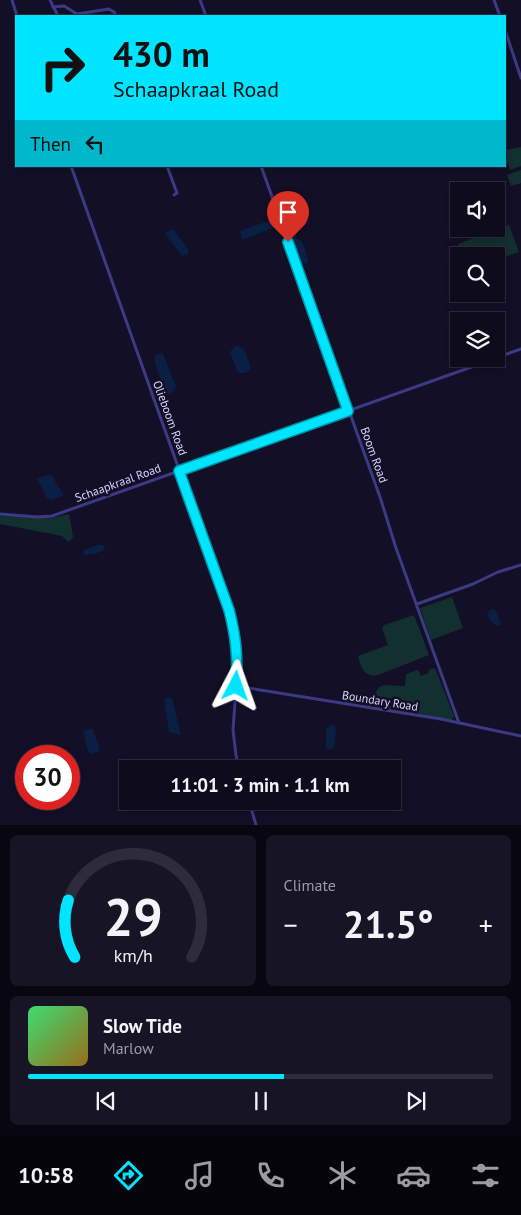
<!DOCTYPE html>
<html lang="en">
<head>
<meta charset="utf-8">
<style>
  :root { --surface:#0e0b1c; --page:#171425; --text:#f1f3f6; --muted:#9b9ba3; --line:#2e2b3b; --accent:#00e5ff }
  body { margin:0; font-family:"PT Sans",sans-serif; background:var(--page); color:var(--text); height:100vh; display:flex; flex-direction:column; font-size:19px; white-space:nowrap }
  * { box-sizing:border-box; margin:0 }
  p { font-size:16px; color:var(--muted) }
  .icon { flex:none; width:28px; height:28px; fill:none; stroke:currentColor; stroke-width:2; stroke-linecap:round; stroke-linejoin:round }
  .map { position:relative; height:825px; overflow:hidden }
  .panel { display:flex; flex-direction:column; gap:10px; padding:10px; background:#08060f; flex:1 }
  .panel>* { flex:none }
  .guide { position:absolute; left:15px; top:15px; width:491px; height:152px; border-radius:0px; box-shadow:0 2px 8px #0003,0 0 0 1px var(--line); background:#00e5ff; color:#111; overflow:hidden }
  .fabs { position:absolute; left:450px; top:182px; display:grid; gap:10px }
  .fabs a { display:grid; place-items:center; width:55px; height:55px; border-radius:0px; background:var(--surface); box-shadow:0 2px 8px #0003,0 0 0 1px var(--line); font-size:25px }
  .speed { position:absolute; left:15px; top:745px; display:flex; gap:10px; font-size:25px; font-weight:700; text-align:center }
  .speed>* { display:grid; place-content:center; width:65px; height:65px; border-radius:50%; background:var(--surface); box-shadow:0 2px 8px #0003,0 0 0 1px var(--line); line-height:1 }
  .speed .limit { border:8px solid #d22; background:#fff; color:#111 }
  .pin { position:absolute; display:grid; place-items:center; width:42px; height:42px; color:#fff; margin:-51px -21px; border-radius:50% 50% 50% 0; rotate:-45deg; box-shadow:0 0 5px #0007 }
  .pin .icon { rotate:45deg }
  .me { position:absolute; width:55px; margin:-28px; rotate:4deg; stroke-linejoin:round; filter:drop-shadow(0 0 4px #0008) }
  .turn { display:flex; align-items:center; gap:18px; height:105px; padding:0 15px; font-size:22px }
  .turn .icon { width:65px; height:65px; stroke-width:2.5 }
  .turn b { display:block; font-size:35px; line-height:42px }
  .then { display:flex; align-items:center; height:48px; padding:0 15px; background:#0003; gap:10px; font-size:19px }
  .big { font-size:38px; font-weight:800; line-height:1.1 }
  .panel .widget { flex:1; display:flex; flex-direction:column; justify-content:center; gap:8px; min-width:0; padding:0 18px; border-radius:8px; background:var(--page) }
  .panel .dial { align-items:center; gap:0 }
  .dial svg { height:130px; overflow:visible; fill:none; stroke:var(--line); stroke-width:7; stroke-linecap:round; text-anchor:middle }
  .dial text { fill:var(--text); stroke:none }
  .song { display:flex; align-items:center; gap:15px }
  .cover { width:60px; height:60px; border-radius:8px; background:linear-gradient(135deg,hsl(140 70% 55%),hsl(40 70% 35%)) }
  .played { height:5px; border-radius:2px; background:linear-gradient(90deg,var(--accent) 55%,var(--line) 55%) }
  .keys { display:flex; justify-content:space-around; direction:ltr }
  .heat { display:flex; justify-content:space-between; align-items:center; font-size:28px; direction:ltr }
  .panel .tiles { flex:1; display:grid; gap:10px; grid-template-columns:1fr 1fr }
  .widget:last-child { grid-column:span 2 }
  .trip { position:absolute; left:119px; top:760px; width:282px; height:50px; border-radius:0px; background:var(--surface); box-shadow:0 2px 8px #0003,0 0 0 1px var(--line); font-weight:800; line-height:50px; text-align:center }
  .tabs { display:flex; height:80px; justify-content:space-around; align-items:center; background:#06040b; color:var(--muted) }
  .tabs .icon { width:35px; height:35px }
  .tabs .active { color:var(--accent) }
  .tabs b { font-size:22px; color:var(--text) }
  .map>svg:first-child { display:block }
  .green { fill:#12302f }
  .water { fill:#0a1f44 }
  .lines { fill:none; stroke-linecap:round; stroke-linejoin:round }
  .minor { stroke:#3d3a85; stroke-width:3 }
  .route-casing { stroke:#0095a6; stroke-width:12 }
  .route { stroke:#00e5ff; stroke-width:9 }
  .labels { text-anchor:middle; stroke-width:5; stroke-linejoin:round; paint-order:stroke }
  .street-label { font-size:12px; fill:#d9d4ff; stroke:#130f26 }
</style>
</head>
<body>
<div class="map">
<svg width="521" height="825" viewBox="0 0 521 825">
  <rect width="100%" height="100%" fill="#130f26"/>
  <g class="green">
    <polygon points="521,147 521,166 510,170 505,154 505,150"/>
    <polygon points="521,170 521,183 511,186 507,175"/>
    <polygon points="509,225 519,252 496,260 496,256 462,256 458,244"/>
    <polygon points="69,514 73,537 69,542 62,536 0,524 0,516 52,518"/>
    <polygon points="452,597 463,628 431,640 420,608"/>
    <path d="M414 615 429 655 378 675C364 678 361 667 358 656L388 645 382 628 384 625Z"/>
    <polygon points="435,668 454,716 453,719 451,720 366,705 371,700 379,687 384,685 405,686 406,674 418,670 421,676 429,673 428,670"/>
  </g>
  <g class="water">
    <polygon points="274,219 276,227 247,238 242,239 240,231"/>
    <polygon points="173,229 189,250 188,254 182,256 174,246 165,233 168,231"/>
    <path d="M295 234 297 235 296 239C298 239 299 239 300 240 304 242 308 259 308 263L301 264 299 263 290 239V237Z"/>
    <polygon points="236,345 244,349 251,368 249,371 245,373 238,373 230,352"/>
    <polygon points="161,353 163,353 174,382 176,385 175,389 170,394 166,392 156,367 154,357 156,355"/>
    <polygon points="51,475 64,495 53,500 47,498 37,479 44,476"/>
    <path d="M98 545H104L105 549C100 554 91 554 84 555V550Z"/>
    <path d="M492 609H494L496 611 501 624 498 626C492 625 488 617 487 612Z"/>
    <polygon points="169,697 172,698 181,735 169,732 164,700 165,699"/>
    <polygon points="331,724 335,726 336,730 334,748 332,749 326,749 326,729"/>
    <polygon points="88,729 93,729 100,751 91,754 88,752 83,731"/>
    <polygon points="221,761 226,765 225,769 195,769 197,766 200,765"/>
  </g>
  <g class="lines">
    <g class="minor">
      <polyline points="12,0 17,16"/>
      <polyline points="50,0 58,16"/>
      <polyline points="200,0 206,16"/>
      <polyline points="494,0 500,16"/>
      <polyline points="53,7 64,6 77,14 109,9 114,12 116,16"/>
      <polyline points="505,30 521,78"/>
      <polyline points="71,166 229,610 234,629 238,660 233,730 236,755 239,769"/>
      <polyline points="167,166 177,193 174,195"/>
      <polyline points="261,166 380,497 396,548 459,723"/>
      <polyline points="496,358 521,349"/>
      <polyline points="0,514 37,517 52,516 494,359"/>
      <polyline points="417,604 473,584 498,572 521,565"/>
      <polyline points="236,686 441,719 521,736"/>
      <polyline points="249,801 256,825"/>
    </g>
  </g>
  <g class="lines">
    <g class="route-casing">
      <path id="route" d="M236 686C238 657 236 637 229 610L179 471 348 411 288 242"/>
    </g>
    <use href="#route" class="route"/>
  </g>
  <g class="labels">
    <g class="street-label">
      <text transform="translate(170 418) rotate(70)" y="4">Olieboom Road</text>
      <text transform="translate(374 455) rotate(70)" y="4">Boom Road</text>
      <text transform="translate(118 483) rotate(-20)" y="4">Schaapkraal Road</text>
      <text transform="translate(380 701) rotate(9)" y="4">Boundary Road</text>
    </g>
  </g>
</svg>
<div class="fabs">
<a><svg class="icon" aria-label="sound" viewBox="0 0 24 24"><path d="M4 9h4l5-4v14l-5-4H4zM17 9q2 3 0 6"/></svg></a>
<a><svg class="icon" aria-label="search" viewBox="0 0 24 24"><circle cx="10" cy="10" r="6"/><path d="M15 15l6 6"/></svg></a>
<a><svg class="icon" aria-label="layers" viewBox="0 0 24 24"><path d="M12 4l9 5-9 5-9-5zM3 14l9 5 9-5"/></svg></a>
</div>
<div class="speed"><div class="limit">30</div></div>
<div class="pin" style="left:288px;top:242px;background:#d93025"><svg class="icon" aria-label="arrive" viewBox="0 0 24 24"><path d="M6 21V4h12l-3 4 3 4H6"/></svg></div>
<svg class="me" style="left:236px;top:686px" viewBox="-20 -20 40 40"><path d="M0-17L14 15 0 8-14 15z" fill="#00e5ff" stroke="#fff" stroke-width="4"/></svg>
<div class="trip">11:01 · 3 min · 1.1 km</div>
<div class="guide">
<div class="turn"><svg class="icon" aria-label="right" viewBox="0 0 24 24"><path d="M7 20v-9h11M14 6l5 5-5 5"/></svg><div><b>430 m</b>Schaapkraal Road</div></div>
<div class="then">Then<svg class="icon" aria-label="left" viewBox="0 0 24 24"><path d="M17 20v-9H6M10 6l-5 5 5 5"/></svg></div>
</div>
</div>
<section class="panel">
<div class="tiles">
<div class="widget dial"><svg viewBox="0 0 100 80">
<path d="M14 69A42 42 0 1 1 86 69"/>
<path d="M14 69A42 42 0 0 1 10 34" stroke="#00e5ff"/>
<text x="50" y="56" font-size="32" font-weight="700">29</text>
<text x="50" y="72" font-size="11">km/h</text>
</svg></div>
<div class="widget"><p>Climate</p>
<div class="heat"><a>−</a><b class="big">21.5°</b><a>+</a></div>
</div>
<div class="widget">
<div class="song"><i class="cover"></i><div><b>Slow Tide</b><p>Marlow</p></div></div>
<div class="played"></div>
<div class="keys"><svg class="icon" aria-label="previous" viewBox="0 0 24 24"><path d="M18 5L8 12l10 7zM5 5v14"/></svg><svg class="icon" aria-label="pause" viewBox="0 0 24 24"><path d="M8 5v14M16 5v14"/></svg><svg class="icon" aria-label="next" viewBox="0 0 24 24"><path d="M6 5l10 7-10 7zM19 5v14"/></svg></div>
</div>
</div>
</section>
<nav class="tabs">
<b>10:58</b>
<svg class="icon active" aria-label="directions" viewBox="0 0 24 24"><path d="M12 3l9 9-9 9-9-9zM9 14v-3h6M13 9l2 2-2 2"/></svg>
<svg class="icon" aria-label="music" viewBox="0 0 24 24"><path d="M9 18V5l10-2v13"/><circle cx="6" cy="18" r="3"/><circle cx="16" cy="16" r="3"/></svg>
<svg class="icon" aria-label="phone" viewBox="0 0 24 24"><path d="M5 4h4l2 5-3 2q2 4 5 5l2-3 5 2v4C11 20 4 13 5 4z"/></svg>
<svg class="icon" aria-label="climate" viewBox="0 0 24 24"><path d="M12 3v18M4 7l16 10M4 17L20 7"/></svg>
<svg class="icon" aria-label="car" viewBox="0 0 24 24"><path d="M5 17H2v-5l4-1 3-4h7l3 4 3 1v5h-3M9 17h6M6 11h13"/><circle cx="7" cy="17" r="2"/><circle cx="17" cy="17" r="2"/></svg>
<svg class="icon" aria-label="filters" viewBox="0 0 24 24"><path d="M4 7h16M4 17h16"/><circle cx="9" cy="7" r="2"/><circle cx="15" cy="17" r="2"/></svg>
</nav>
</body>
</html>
